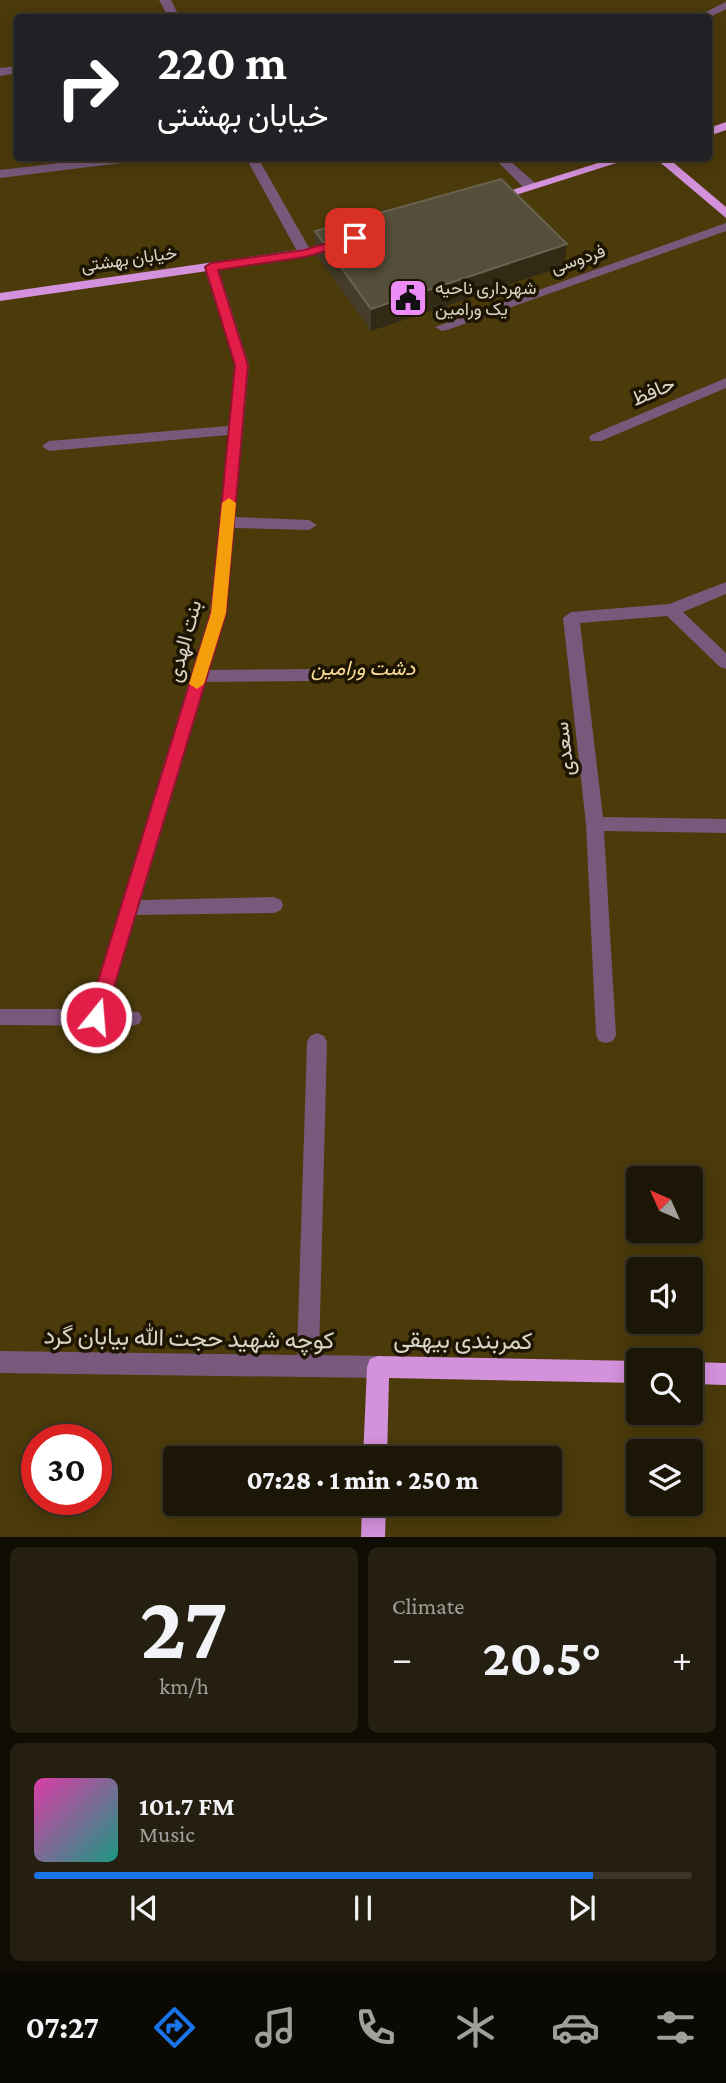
<!DOCTYPE html>
<html lang="en">
<head>
<meta charset="utf-8">
<style>
  :root { --surface:#1c1607; --page:#251f11; --text:#f1f3f6; --muted:#a09f9b; --line:#3a3528; --accent:#1a73e8 }
  body { margin:0; font-family:"Crimson Pro",Vazirmatn,serif; background:var(--page); color:var(--text); height:100vh; display:flex; flex-direction:column; font-size:26px; white-space:nowrap }
  * { box-sizing:border-box; margin:0 }
  p { font-size:23px; color:var(--muted) }
  .icon { flex:none; width:38px; height:38px; fill:none; stroke:currentColor; stroke-width:2; stroke-linecap:round; stroke-linejoin:round }
  .map { position:relative; height:1537px; overflow:hidden }
  .drawer { display:flex; flex-direction:column; gap:10px; padding:10px; background:#0f0c04; flex:1 }
  .drawer>* { flex:none }
  .hud { position:absolute; left:14px; top:14px; width:698px; height:147px; border-radius:7px; box-shadow:0 4px 18px #0003,0 0 0 2px var(--line); background:#202124; color:#fff; overflow:hidden }
  .needle { width:46px; rotate:315deg }
  .tools { position:absolute; left:626px; top:1166px; display:grid; gap:14px }
  .tools a { display:grid; place-items:center; width:77px; height:77px; border-radius:7px; background:var(--surface); box-shadow:0 4px 18px #0003,0 0 0 2px var(--line); font-size:35px }
  .speed { position:absolute; left:21px; top:1424px; display:flex; gap:14px; font-size:35px; font-weight:700; text-align:center }
  .speed>* { display:grid; place-content:center; width:91px; height:91px; border-radius:50%; background:var(--surface); box-shadow:0 4px 18px #0003,0 0 0 2px var(--line); line-height:1 }
  .speed .limit { border:10px solid #d22; background:#fff; color:#111 }
  .pin { position:absolute; display:grid; place-items:center; width:60px; height:60px; color:#fff; margin:-30px; border-radius:14px; box-shadow:0 4px 10px #0006 }
  .me { position:absolute; width:77px; margin:-38px; rotate:17deg; stroke-linejoin:round; filter:drop-shadow(0 0 5px #0008) }
  .turn { display:flex; align-items:center; gap:24px; height:147px; padding:0 28px; font-size:32px }
  .turn .icon { width:91px; height:91px; stroke-width:2.5 }
  .turn b { display:block; font-size:49px; line-height:60px }
  .big { font-size:52px; font-weight:800; line-height:1.1 }
  .drawer .card { flex:1; display:flex; flex-direction:column; justify-content:center; gap:10px; min-width:0; padding:0 24px; border-radius:10px; background:var(--page) }
  .drawer .dial { align-items:center; gap:0 }
  .dial b { font-size:91px; line-height:1 }
  .song { display:flex; align-items:center; gap:21px }
  .cover { width:84px; height:84px; border-radius:10px; background:linear-gradient(135deg,hsl(320 70% 55%),hsl(170 70% 35%)) }
  .played { height:7px; border-radius:4px; background:linear-gradient(90deg,var(--accent) 85%,var(--line) 85%) }
  .keys { display:flex; justify-content:space-around; direction:ltr }
  .heat { display:flex; justify-content:space-between; align-items:center; font-size:38px; direction:ltr }
  .drawer .tiles { flex:1; display:grid; gap:10px; grid-template-columns:1fr 1fr }
  .card:last-child { grid-column:span 2 }
  .trip { position:absolute; left:163px; top:1446px; width:399px; height:70px; border-radius:7px; background:var(--surface); box-shadow:0 4px 18px #0003,0 0 0 2px var(--line); font-weight:800; line-height:70px; text-align:center }
  .tabs { display:flex; height:112px; justify-content:space-around; align-items:center; background:#0b0903; color:var(--muted) }
  .tabs .icon { width:49px; height:49px }
  .tabs .selected { color:var(--accent) }
  .tabs b { font-size:32px; color:var(--text) }
  .map>svg:first-child { display:block }
  .green { fill:#4b3a0a; fill-rule:evenodd }
  .lines { fill:none; stroke-linecap:round; stroke-linejoin:round }
  .minor { fill:#78597c; fill-rule:evenodd }
  .major { fill:#d491dc; fill-rule:evenodd }
  .wall { fill:#453d29 }
  .shaded-wall { fill:#322a15 }
  .building { fill:#554e3a; stroke:#6a6350; stroke-width:2 }
  .route { fill:#e11d48; stroke:#92132f; stroke-width:2 }
  .slow { fill:#f59e0b }
  .labels { text-anchor:middle; stroke-width:7; stroke-linejoin:round; paint-order:stroke }
  .far-street-label { font-size:18px; fill:#d9d4c7; stroke:#1d1502 }
  .far-poi-label { font-size:18px; fill:#d9d4c7; stroke:#1d1502; text-anchor:start }
  .street-label { font-size:21px; fill:#d9d4c7; stroke:#1d1502 }
  .park-label { font-size:21px; font-style:italic; fill:#fbdc96; stroke:#1d1502 }
  .near-street-label { font-size:24px; fill:#d9d4c7; stroke:#1d1502 }
</style>
</head>
<body>
<div class="map">
<svg width="726" height="1537" viewBox="0 0 726 1537">
  <rect width="100%" height="100%" fill="#261e09"/>
  <path class="green" d="M0 0H726V1537H0ZM18 18H709V158H18ZM639 1178H691V1230H639ZM639 1269H691V1321H639ZM639 1360H691V1412H639ZM37 1440H96V1500H37ZM639 1451H691V1503H639ZM175 1458H550V1503H175Z"/>
  <g class="lines">
    <g class="minor">
      <polygon points="159,0 171,0 180,18 169,18"/>
      <polygon points="726,2 726,9 708,18 693,18"/>
      <polygon points="18,66 18,73 0,76 0,68"/>
      <polygon points="103,158 135,158 129,162 0,178 0,170"/>
      <polygon points="246,158 258,158 312,253 310,256 305,257 298,253"/>
      <polygon points="494,158 507,158 535,183 535,189 525,189"/>
      <polygon points="726,223 726,231 447,330 442,331 435,327"/>
      <polygon points="211,263 218,267 249,365 235,517 309,520 317,525 309,530 234,528 226,613 209,670 313,669 321,675 313,681 206,682 141,900 274,897 281,900 283,905 281,910 274,913 136,915 108,1009 139,1012 142,1018 139,1024 132,1026 0,1025 0,1009 89,1009 210,613 228,435 49,451 42,446 49,441 229,426 235,365 204,267"/>
      <polygon points="726,378 726,388 601,441 591,441 589,438 591,435"/>
      <polygon points="726,582 726,594 683,612 726,653 726,669 720,667 667,616 580,623 603,817 726,819 726,833 604,831 616,1035 613,1041 606,1043 599,1041 596,1035 586,824 563,618 571,612 669,604"/>
      <polygon points="317,1033 324,1036 327,1042 319,1355 378,1356 386,1359 389,1367 386,1375 378,1378 0,1373 0,1351 297,1355 307,1042 310,1036"/>
    </g>
    <g class="major">
      <polygon points="726,122 726,130 709,136 709,128"/>
      <polygon points="614,158 632,158 497,201 492,202 486,198"/>
      <polygon points="655,158 668,158 726,207 726,218"/>
      <polygon points="337,240 344,244 342,247 305,257 0,301 0,293 304,249"/>
      <polygon points="378,1356 639,1361 639,1383 389,1378 387,1458 363,1458 367,1367 370,1359"/>
      <polygon points="691,1362 726,1363 726,1385 691,1384"/>
      <polygon points="362,1503 386,1503 385,1537 361,1537"/>
    </g>
  </g>
  <polygon class="wall" points="315,231 567,244 564,266 371,331 315,253"/>
  <polygon class="shaded-wall" points="567,244 564,266 371,331 371,309"/>
  <polygon class="building" points="501,179 567,244 371,309 315,231"/>
  <polygon class="route" points="355,235 361,238 360,241 305,257 218,270 248,365 226,613 105,1017 96,1025 87,1017 211,613 235,365 205,267 211,263 304,250"/>
  <polygon class="slow" points="229,498 236,503 226,613 204,684 197,689 189,684 211,613 222,503"/>
  <defs>
    <g id="civic-square" transform="scale(2.0125)"><rect x="-9" y="-9" width="18" height="18" rx="4" fill="#ed8cf9" stroke="#1d1502"/><path d="M-.6-6.5H3V-4.5H.6V-3L4-1V1h2V6H-6V1h2V-1L-.6-3ZM-1.2 2.5V6h2.4V2.5Z" fill="#111"/></g>
  </defs>
  <g fill-rule="evenodd">
    <use href="#civic-square" x="408" y="298"/>
  </g>
  <g class="labels">
    <g class="far-street-label">
      <text transform="translate(129 259) rotate(-8)" y="6">خیابان بهشتی</text>
      <text transform="translate(578 259) rotate(-19)" y="6">فردوسی</text>
    </g>
    <g class="far-poi-label">
      <text x="435" y="294">شهرداری ناحیه<tspan x="435" dy="21">یک ورامین</tspan></text>
    </g>
    <g class="street-label">
      <text transform="translate(653 391) rotate(-23)" y="7">حافظ</text>
      <text transform="translate(184 641) rotate(-75)" y="7">بنت الهدی</text>
      <text transform="translate(564 749) rotate(-97)" y="7">سعدی</text>
    </g>
    <g class="park-label">
      <text x="363" y="675">دشت ورامین</text>
    </g>
    <g class="near-street-label">
      <text transform="translate(189 1338) rotate(1)" y="8">کوچه شهید حجت الله بیابان گرد</text>
      <text transform="translate(463 1340) rotate(1)" y="8">کمربندی بیهقی</text>
    </g>
  </g>
</svg>
<div class="tools">
<a><svg class="needle" viewBox="-14 -14 28 28"><path d="M0-13l5 13h-10z" fill="#e53935"/><path d="M0 13l5-13h-10z" fill="#a09f9b"/></svg></a>
<a><svg class="icon" aria-label="sound" viewBox="0 0 24 24"><path d="M4 9h4l5-4v14l-5-4H4zM17 9q2 3 0 6"/></svg></a>
<a><svg class="icon" aria-label="search" viewBox="0 0 24 24"><circle cx="10" cy="10" r="6"/><path d="M15 15l6 6"/></svg></a>
<a><svg class="icon" aria-label="layers" viewBox="0 0 24 24"><path d="M12 4l9 5-9 5-9-5zM3 14l9 5 9-5"/></svg></a>
</div>
<div class="speed"><div class="limit">30</div></div>
<div class="pin" style="left:355px;top:238px;background:#d93025"><svg class="icon" aria-label="arrive" viewBox="0 0 24 24"><path d="M6 21V4h12l-3 4 3 4H6"/></svg></div>
<svg class="me" style="left:96px;top:1017px" viewBox="-20 -20 40 40"><circle r="17" fill="#e11d48" stroke="#fff" stroke-width="3"/><path d="M0-11L8 9 0 5-8 9z" fill="#fff"/></svg>
<div class="trip">07:28 · 1 min · 250 m</div>
<div class="hud">
<div class="turn"><svg class="icon" aria-label="right" viewBox="0 0 24 24"><path d="M7 20v-9h11M14 6l5 5-5 5"/></svg><div><b>220 m</b>خیابان بهشتی</div></div>
</div>
</div>
<section class="drawer">
<div class="tiles">
<div class="card dial"><b>27</b><p>km/h</p></div>
<div class="card"><p>Climate</p>
<div class="heat"><a>−</a><b class="big">20.5°</b><a>+</a></div>
</div>
<div class="card">
<div class="song"><i class="cover"></i><div><b>101.7 FM</b><p>Music</p></div></div>
<div class="played"></div>
<div class="keys"><svg class="icon" aria-label="previous" viewBox="0 0 24 24"><path d="M18 5L8 12l10 7zM5 5v14"/></svg><svg class="icon" aria-label="pause" viewBox="0 0 24 24"><path d="M8 5v14M16 5v14"/></svg><svg class="icon" aria-label="next" viewBox="0 0 24 24"><path d="M6 5l10 7-10 7zM19 5v14"/></svg></div>
</div>
</div>
</section>
<nav class="tabs">
<b>07:27</b>
<svg class="icon selected" aria-label="directions" viewBox="0 0 24 24"><path d="M12 3l9 9-9 9-9-9zM9 14v-3h6M13 9l2 2-2 2"/></svg>
<svg class="icon" aria-label="music" viewBox="0 0 24 24"><path d="M9 18V5l10-2v13"/><circle cx="6" cy="18" r="3"/><circle cx="16" cy="16" r="3"/></svg>
<svg class="icon" aria-label="phone" viewBox="0 0 24 24"><path d="M5 4h4l2 5-3 2q2 4 5 5l2-3 5 2v4C11 20 4 13 5 4z"/></svg>
<svg class="icon" aria-label="climate" viewBox="0 0 24 24"><path d="M12 3v18M4 7l16 10M4 17L20 7"/></svg>
<svg class="icon" aria-label="car" viewBox="0 0 24 24"><path d="M5 17H2v-5l4-1 3-4h7l3 4 3 1v5h-3M9 17h6M6 11h13"/><circle cx="7" cy="17" r="2"/><circle cx="17" cy="17" r="2"/></svg>
<svg class="icon" aria-label="filters" viewBox="0 0 24 24"><path d="M4 7h16M4 17h16"/><circle cx="9" cy="7" r="2"/><circle cx="15" cy="17" r="2"/></svg>
</nav>
</body>
</html>
